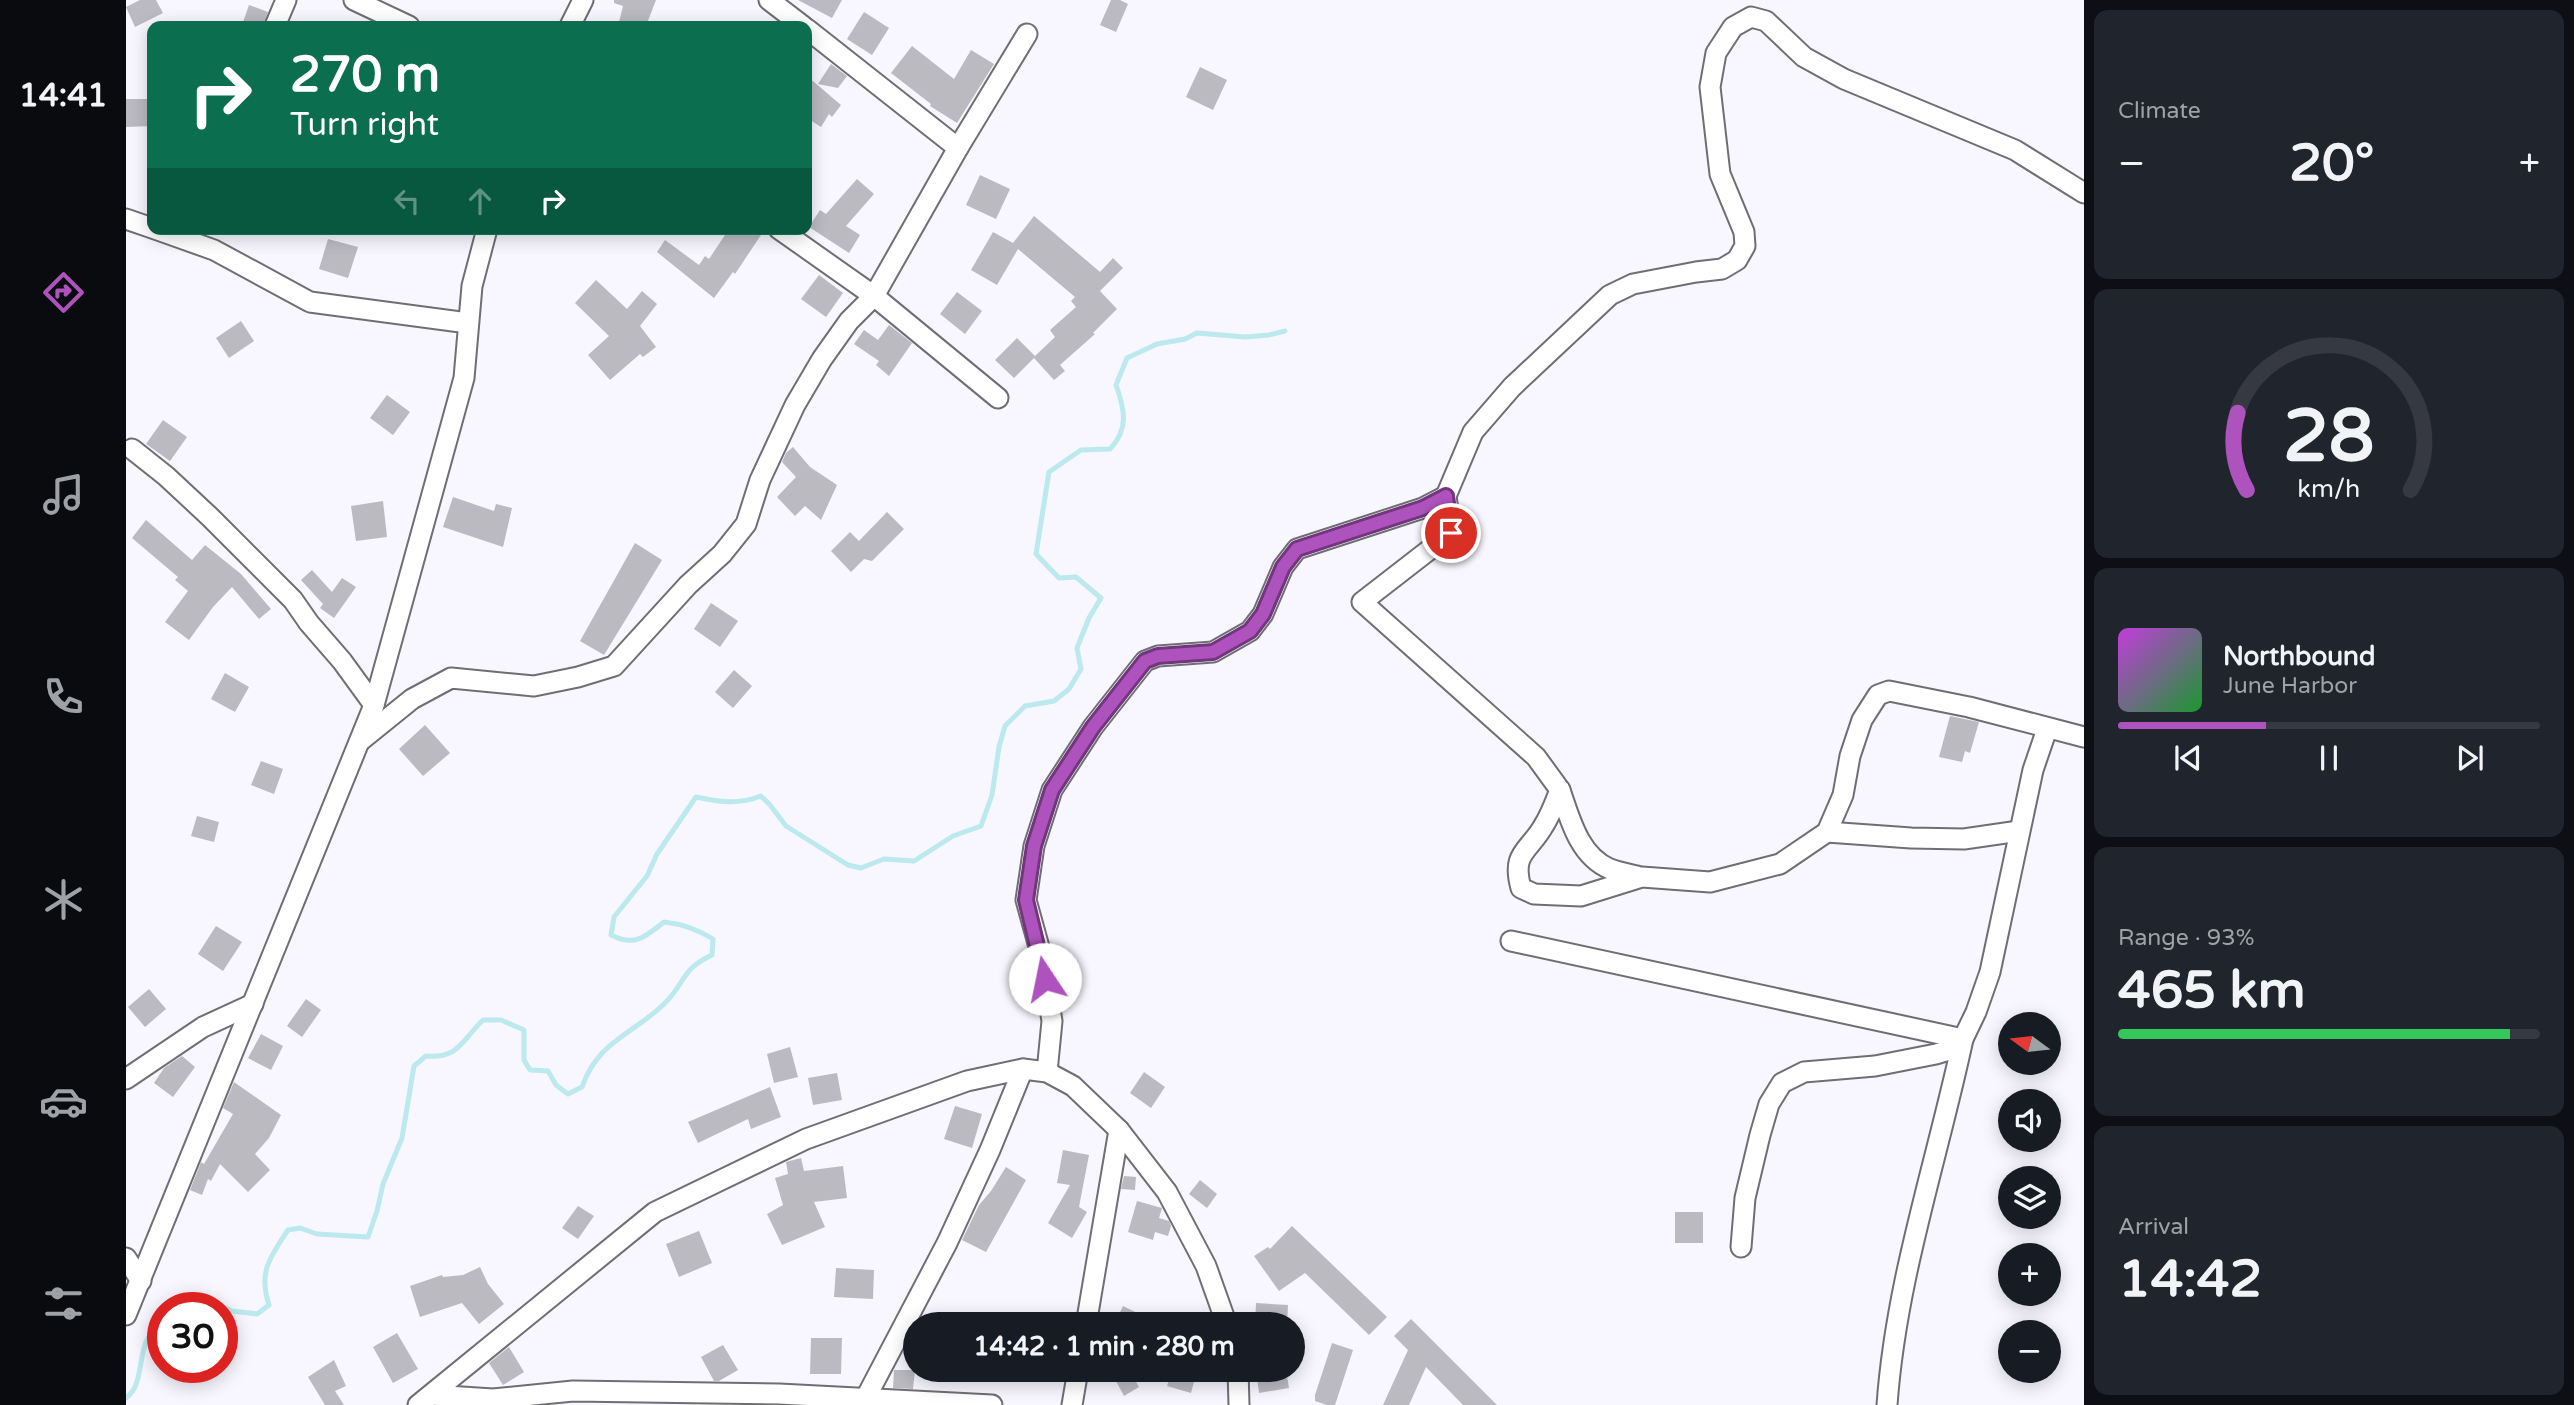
<!DOCTYPE html>
<html lang="en">
<head>
<meta charset="utf-8">
<style>
  :root { --surface:#171b24; --page:#20242c; --text:#f1f3f6; --muted:#9ea1a6; --line:#363941; --accent:#ae53bd }
  body { margin:0; font-family:"Varela Round",sans-serif; background:var(--page); color:var(--text); height:100vh; display:flex; flex-direction:column; font-size:26px; white-space:nowrap }
  * { box-sizing:border-box; margin:0 }
  p { font-size:23px; color:var(--muted) }
  .icon { flex:none; width:38px; height:38px; fill:none; stroke:currentColor; stroke-width:2; stroke-linecap:round; stroke-linejoin:round }
  .map { position:relative; flex:1; overflow:hidden }
  .details { display:flex; flex-direction:column; gap:10px; padding:10px; background:#0d0f14; width:490px }
  .details>* { flex:none }
  .guide { position:absolute; left:21px; top:21px; width:665px; height:214px; border-radius:14px; box-shadow:0 4px 18px #0003; background:#0b6e4f; color:#fff; overflow:hidden }
  .needle { width:46px; rotate:285deg }
  .buttons { position:absolute; left:1872px; top:1012px; display:grid; gap:14px }
  .buttons a { display:grid; place-items:center; width:63px; height:63px; border-radius:50%; background:var(--surface); box-shadow:0 4px 18px #0003; font-size:35px }
  .speed { position:absolute; left:21px; top:1292px; display:flex; gap:14px; font-size:35px; font-weight:700; text-align:center }
  .speed>* { display:grid; place-content:center; width:91px; height:91px; border-radius:50%; background:var(--surface); box-shadow:0 4px 18px #0003; line-height:1 }
  .speed .limit { border:10px solid #d22; background:#fff; color:#111 }
  .pin { position:absolute; display:grid; place-items:center; width:60px; height:60px; color:#fff; margin:-30px; border:4px solid #fff; border-radius:50%; box-shadow:0 2px 7px #0007 }
  .me { position:absolute; width:77px; margin:-38px; rotate:349deg; stroke-linejoin:round; filter:drop-shadow(0 0 5px #0008) }
  .turn { display:flex; align-items:center; gap:24px; height:147px; padding:0 28px; font-size:32px }
  .turn .icon { width:91px; height:91px; stroke-width:2.5 }
  .turn b { display:block; font-size:49px; line-height:60px }
  .lanes { display:flex; align-items:center; height:66px; padding:0 28px; background:#0003; justify-content:center; gap:35px; direction:ltr }
  .lanes .off { opacity:.35 }
  .big { font-size:52px; font-weight:800; line-height:1.1 }
  .details .card { flex:1; display:flex; flex-direction:column; justify-content:center; gap:10px; min-width:0; padding:0 24px; border-radius:14px; background:var(--page) }
  .details .dial { align-items:center; gap:0 }
  .dial svg { height:182px; overflow:visible; fill:none; stroke:var(--line); stroke-width:7; stroke-linecap:round; text-anchor:middle }
  .dial text { fill:var(--text); stroke:none }
  .song { display:flex; align-items:center; gap:21px }
  .cover { width:84px; height:84px; border-radius:10px; background:linear-gradient(135deg,hsl(290 70% 55%),hsl(130 70% 35%)) }
  .played { height:7px; border-radius:4px; background:linear-gradient(90deg,var(--accent) 35%,var(--line) 35%) }
  .keys { display:flex; justify-content:space-around; direction:ltr }
  .heat { display:flex; justify-content:space-between; align-items:center; font-size:38px; direction:ltr }
  .charge { height:10px; border-radius:5px; background:linear-gradient(90deg,#34c759 93%,var(--line) 0) }
  .trip { position:absolute; left:777px; top:1312px; width:402px; height:70px; border-radius:35px; background:var(--surface); box-shadow:0 4px 18px #0003; font-weight:800; line-height:70px; text-align:center }
  main { display:flex; flex:1; min-height:0 }
  .menu { display:flex; flex-direction:column; width:126px; justify-content:space-around; align-items:center; background:#090b0e; color:var(--muted) }
  .menu .icon { width:49px; height:49px }
  .menu .current { color:var(--accent) }
  .menu b { font-size:32px; color:var(--text) }
  .map>svg:first-child { display:block }
  .lines { fill:none; stroke-linecap:round; stroke-linejoin:round }
  .stream { stroke:#bbe9ee; stroke-width:5 }
  .building { fill:#bbbac1 }
  .minor-casing { stroke:#6f6e74; stroke-width:23 }
  .minor { stroke:#fff; stroke-width:19 }
  .route-casing { stroke:#71367b; stroke-width:18 }
  .route { stroke:#ae53bd; stroke-width:12 }
</style>
</head>
<body>
<main>
<nav class="menu">
<b>14:41</b>
<svg class="icon current" aria-label="directions" viewBox="0 0 24 24"><path d="M12 3l9 9-9 9-9-9zM9 14v-3h6M13 9l2 2-2 2"/></svg>
<svg class="icon" aria-label="music" viewBox="0 0 24 24"><path d="M9 18V5l10-2v13"/><circle cx="6" cy="18" r="3"/><circle cx="16" cy="16" r="3"/></svg>
<svg class="icon" aria-label="phone" viewBox="0 0 24 24"><path d="M5 4h4l2 5-3 2q2 4 5 5l2-3 5 2v4C11 20 4 13 5 4z"/></svg>
<svg class="icon" aria-label="climate" viewBox="0 0 24 24"><path d="M12 3v18M4 7l16 10M4 17L20 7"/></svg>
<svg class="icon" aria-label="car" viewBox="0 0 24 24"><path d="M5 17H2v-5l4-1 3-4h7l3 4 3 1v5h-3M9 17h6M6 11h13"/><circle cx="7" cy="17" r="2"/><circle cx="17" cy="17" r="2"/></svg>
<svg class="icon" aria-label="filters" viewBox="0 0 24 24"><path d="M4 7h16M4 17h16"/><circle cx="9" cy="7" r="2"/><circle cx="15" cy="17" r="2"/></svg>
</nav>
<div class="map">
<svg width="1958" height="1405" viewBox="0 0 1958 1405">
  <rect width="100%" height="100%" fill="#f8f6fe"/>
  <g class="lines">
    <g class="stream">
      <path d="M83 1307 90 1304 106 1311 131 1314 143 1305C132 1272 144 1257 162 1230L174 1228 191 1234 242 1237 251 1211 257 1184 276 1138 288 1066 300 1056C333 1059 336 1040 357 1020H375L398 1030V1060L404 1070 422 1071 430 1085 442 1094 456 1087C472 1041 506 1035 538 1004 560 983 554 970 586 955L587 939C571 929 557 924 538 922 519 937 509 947 485 935L488 917 521 876 531 854 570 797C594 802 612 805 635 796L644 805 660 826 722 865 735 868 758 859 788 861 827 836 855 826 866 795 873 747 879 726 899 706 928 701 943 689 955 669 951 648 963 618 975 598 950 577 933 578 910 554 923 472 955 450 984 449C1003 429 999 410 990 385L1001 358 1031 344 1059 339 1071 333 1119 337 1143 335 1159 331"/>
      <path d="M0 1398C23 1382 6 1335 37 1327"/>
    </g>
  </g>
  <g class="building">
    <polygon points="14,0 30,0 37,13 9,27 0,7"/>
    <polygon points="488,0 530,0 520,26 492,26 497,6 488,3"/>
    <polygon points="672,0 716,0 706,18"/>
    <polygon points="985,0 994,0 1002,4 990,32 974,25"/>
    <polygon points="123,5 142,12 137,26 117,22"/>
    <polygon points="738,12 763,28 746,55 721,39"/>
    <polygon points="786,46 828,79 845,50 868,64 831,123 804,106 805,104 765,73"/>
    <polygon points="705,64 721,76 712,88 692,84"/>
    <polygon points="1074,67 1101,80 1087,110 1060,97"/>
    <polygon points="681,76 715,105 706,117 703,114 695,127 681,118"/>
    <polygon points="0,99 26,99 26,126 0,127"/>
    <polygon points="854,175 884,189 870,219 840,205"/>
    <polygon points="731,179 748,194 720,226 734,235 723,253 683,227 694,210 700,214"/>
    <polygon points="908,216 974,272 987,258 997,268 974,291 991,309 967,333 969,334 934,365 939,371 928,380 908,358 888,378 869,360 891,338 909,356 929,337 924,330 950,307 945,301 949,297 892,249 871,285 845,270 867,232 887,243"/>
    <polygon points="603,229 627,229 635,235 609,274 607,272 588,298 531,252 539,240 573,265 579,256 583,259"/>
    <polygon points="202,239 232,247 222,278 193,269"/>
    <polygon points="693,275 717,293 700,317 675,299"/>
    <polygon points="470,280 501,309 516,291 531,304 514,326 530,347 517,357 514,354 484,380 462,355 483,336 449,303"/>
    <polygon points="831,292 856,311 839,334 814,314"/>
    <polygon points="115,321 128,341 103,358 90,338"/>
    <polygon points="763,325 786,343 763,376 750,365 753,361 728,344 738,330 752,340"/>
    <polygon points="261,395 284,412 267,435 244,418"/>
    <polygon points="37,420 61,437 44,461 20,444"/>
    <polygon points="667,447 684,467 711,485 695,520 679,506 669,516 651,497 670,477 656,462 660,453"/>
    <polygon points="327,497 368,511 370,504 386,508 377,547 317,527"/>
    <polygon points="257,501 261,537 230,541 225,506"/>
    <polygon points="761,512 778,529 746,561 738,559 725,572 705,551 724,532 733,541"/>
    <polygon points="20,520 66,560 79,545 115,574 145,609 133,619 106,587 87,607 63,640 39,622 62,591 49,580 52,577 6,538"/>
    <polygon points="509,543 536,560 478,655 454,641"/>
    <polygon points="186,570 206,592 216,578 230,587 208,618 194,608 197,604 175,580"/>
    <polygon points="585,603 612,621 594,647 568,629"/>
    <polygon points="608,670 626,686 607,708 589,692"/>
    <polygon points="99,673 123,687 109,712 85,699"/>
    <polygon points="1824,716 1853,722 1844,753 1839,751 1836,762 1813,757"/>
    <polygon points="299,725 324,753 297,776 273,749"/>
    <polygon points="135,761 157,769 148,794 125,785"/>
    <polygon points="71,816 93,822 88,842 65,836"/>
    <polygon points="90,926 116,942 97,971 72,954"/>
    <polygon points="23,989 40,1009 19,1027 2,1007"/>
    <polygon points="180,999 195,1010 176,1037 161,1026"/>
    <polygon points="135,1034 157,1046 145,1070 122,1058"/>
    <polygon points="664,1047 672,1077 648,1083 641,1054"/>
    <polygon points="56,1056 69,1067 47,1097 28,1083 38,1068"/>
    <polygon points="1018,1072 1039,1087 1025,1108 1004,1093"/>
    <polygon points="711,1073 716,1100 687,1105 682,1078"/>
    <polygon points="108,1082 155,1115 143,1138 129,1154 144,1170 122,1192 94,1164 85,1181 82,1179 76,1195 64,1190 75,1162 78,1164 107,1114 97,1108"/>
    <polygon points="644,1087 655,1117 625,1129 622,1119 572,1143 562,1122"/>
    <polygon points="829,1106 856,1114 846,1148 818,1139"/>
    <polygon points="937,1150 963,1155 953,1207 961,1212 946,1238 922,1223 944,1185 931,1183"/>
    <polygon points="675,1158 678,1171 717,1166 721,1198 688,1202 699,1227 656,1245 641,1214 657,1205 649,1178 662,1174 660,1162"/>
    <polygon points="880,1167 900,1180 860,1252 836,1240 853,1205 865,1191"/>
    <polygon points="998,1176 1010,1177 1009,1190 995,1189"/>
    <polygon points="1074,1180 1091,1194 1081,1208 1063,1194"/>
    <polygon points="1011,1201 1036,1208 1033,1218 1043,1221 1045,1226 1042,1236 1029,1232 1027,1240 1002,1232"/>
    <polygon points="452,1206 468,1216 452,1239 436,1228"/>
    <rect x="1549" y="1212" width="28" height="31"/>
    <polygon points="1166,1226 1261,1317 1243,1335 1179,1273 1153,1291 1128,1256 1142,1247 1144,1249"/>
    <polygon points="573,1231 586,1263 553,1277 540,1244"/>
    <polygon points="354,1267 362,1284 378,1304 353,1324 336,1303 294,1317 284,1286 316,1275 317,1277 337,1275"/>
    <polygon points="710,1268 748,1270 747,1299 708,1297"/>
    <polygon points="1130,1303 1162,1305 1161,1325 1129,1325"/>
    <polygon points="997,1306 1036,1325 988,1325"/>
    <polygon points="1285,1319 1371,1405 1337,1405 1300,1367 1283,1405 1257,1405 1282,1350 1268,1336"/>
    <polygon points="271,1333 292,1369 267,1383 247,1347"/>
    <polygon points="685,1338 716,1338 715,1374 684,1374"/>
    <polygon points="1206,1343 1227,1350 1209,1405 1201,1405 1189,1401 1189,1395"/>
    <polygon points="597,1345 612,1370 593,1381 588,1381 575,1357"/>
    <polygon points="383,1347 398,1372 377,1385 363,1363"/>
    <polygon points="208,1360 220,1386 209,1391 218,1405 199,1405 182,1377"/>
    <polygon points="768,1370 789,1370 787,1389 767,1388"/>
    <polygon points="984,1370 1003,1370 1013,1387 998,1396"/>
    <polygon points="1046,1370 1071,1370 1065,1393 1041,1386"/>
    <polygon points="1130,1370 1160,1370 1163,1388 1133,1393"/>
  </g>
  <g class="lines">
    <g class="minor-casing">
      <g id="minor">
        <polyline points="228,0 283,26"/>
        <polyline points="643,0 677,26"/>
        <polyline points="149,26 160,0"/>
        <polyline points="444,26 457,0"/>
        <polyline points="681,29 832,148"/>
        <polyline points="0,219 26,228"/>
        <polyline points="29,229 88,250 184,302 342,323"/>
        <polyline points="653,229 748,296 872,398"/>
        <polyline points="6,449 40,476 84,517 167,600 183,623 216,661 248,705"/>
        <polyline points="1320,496 1347,432 1386,387 1484,295 1507,284 1570,272 1596,269 1611,260 1619,246 1618,232 1594,174 1584,87 1590,53 1607,27 1625,17 1640,21 1678,57 1718,79 1889,150 1958,193"/>
        <polyline points="234,741 286,699 325,678 408,686 452,677 488,666 562,585 596,554 620,524 634,480 669,405 696,359 723,321 748,296 832,148 901,34"/>
        <path d="M1434 790C1444 819 1453 856 1484 869 1492 872 1502 874 1511 876"/>
        <polyline points="1701,832 1785,838 1838,839 1893,831"/>
        <path d="M1385 941 1837 1039C1811 1161 1770 1279 1761 1405"/>
        <path d="M921 1072 926 1021 916 958 900 900 908 846 926 790 967 727 1019 661 1032 656 1087 652 1124 631 1137 614 1157 567 1171 549 1297 508 1320 496 1325 533 1236 602 1410 757 1434 790C1429 802 1425 814 1418 825 1403 852 1385 852 1395 888L1408 894 1455 896 1516 877 1584 882 1654 864 1701 832 1717 795 1724 756 1736 720 1752 695 1763 691 1843 707 1958 737"/>
        <polyline points="0,1079 77,1027 127,1004"/>
        <polyline points="1615,1247 1619,1198 1634,1135 1643,1104 1656,1083 1678,1072 1749,1066 1810,1054 1820,1051 1837,1039 1850,1012 1864,972 1907,770 1921,729"/>
        <polyline points="0,1258 15,1281"/>
        <polyline points="0,1315 248,705 338,378 346,286 361,229"/>
        <polyline points="960,1325 993,1130"/>
        <polyline points="1112,1370 1113,1405"/>
        <polyline points="305,1395 367,1399 447,1391 653,1394 866,1405"/>
        <polyline points="292,1405 529,1212 680,1139 841,1081 897,1069 921,1072 947,1086 993,1130 1041,1192 1080,1266 1101,1325"/>
        <polyline points="736,1405 821,1243 864,1150 897,1069"/>
        <polyline points="946,1405 952,1370"/>
      </g>
    </g>
    <use href="#minor" class="minor"/>
  </g>
  <g class="lines">
    <g class="route-casing">
      <polyline id="route" points="919,979 900,900 908,846 926,790 967,727 1019,661 1032,656 1087,652 1124,631 1137,614 1157,567 1171,549 1297,508 1320,496 1325,533"/>
    </g>
    <use href="#route" class="route"/>
  </g>
</svg>
<div class="buttons">
<a><svg class="needle" viewBox="-14 -14 28 28"><path d="M0-13l5 13h-10z" fill="#e53935"/><path d="M0 13l5-13h-10z" fill="#9ea1a6"/></svg></a>
<a><svg class="icon" aria-label="sound" viewBox="0 0 24 24"><path d="M4 9h4l5-4v14l-5-4H4zM17 9q2 3 0 6"/></svg></a>
<a><svg class="icon" aria-label="layers" viewBox="0 0 24 24"><path d="M12 4l9 5-9 5-9-5zM3 14l9 5 9-5"/></svg></a>
<a>+</a>
<a>−</a>
</div>
<div class="speed"><div class="limit">30</div></div>
<div class="pin" style="left:1325px;top:533px;background:#d93025"><svg class="icon" aria-label="arrive" viewBox="0 0 24 24"><path d="M6 21V4h12l-3 4 3 4H6"/></svg></div>
<svg class="me" style="left:919px;top:979px" viewBox="-20 -20 40 40"><circle r="19" fill="#fff"/><path d="M0-13L10 11 0 6-10 11z" fill="#ae53bd"/></svg>
<div class="trip">14:42 · 1 min · 280 m</div>
<div class="guide">
<div class="turn"><svg class="icon" aria-label="right" viewBox="0 0 24 24"><path d="M7 20v-9h11M14 6l5 5-5 5"/></svg><div><b>270 m</b>Turn right</div></div>
<div class="lanes"><svg class="icon off" aria-label="left" viewBox="0 0 24 24"><path d="M17 20v-9H6M10 6l-5 5 5 5"/></svg><svg class="icon off" aria-label="ahead" viewBox="0 0 24 24"><path d="M12 20V5M6 11l6-6 6 6"/></svg><svg class="icon" aria-label="right" viewBox="0 0 24 24"><path d="M7 20v-9h11M14 6l5 5-5 5"/></svg></div>
</div>
</div>
<section class="details">
<div class="card"><p>Climate</p>
<div class="heat"><a>−</a><b class="big">20°</b><a>+</a></div>
</div>
<div class="card dial"><svg viewBox="0 0 100 80">
<path d="M14 69A42 42 0 1 1 86 69"/>
<path d="M14 69A42 42 0 0 1 10 35" stroke="#ae53bd"/>
<text x="50" y="56" font-size="32" font-weight="700">28</text>
<text x="50" y="72" font-size="11">km/h</text>
</svg></div>
<div class="card">
<div class="song"><i class="cover"></i><div><b>Northbound</b><p>June Harbor</p></div></div>
<div class="played"></div>
<div class="keys"><svg class="icon" aria-label="previous" viewBox="0 0 24 24"><path d="M18 5L8 12l10 7zM5 5v14"/></svg><svg class="icon" aria-label="pause" viewBox="0 0 24 24"><path d="M8 5v14M16 5v14"/></svg><svg class="icon" aria-label="next" viewBox="0 0 24 24"><path d="M6 5l10 7-10 7zM19 5v14"/></svg></div>
</div>
<div class="card"><p>Range · 93%</p><b class="big">465 km</b><div class="charge"></div></div>
<div class="card"><p>Arrival</p><b class="big">14:42</b></div>
</section>
</main>
</body>
</html>
